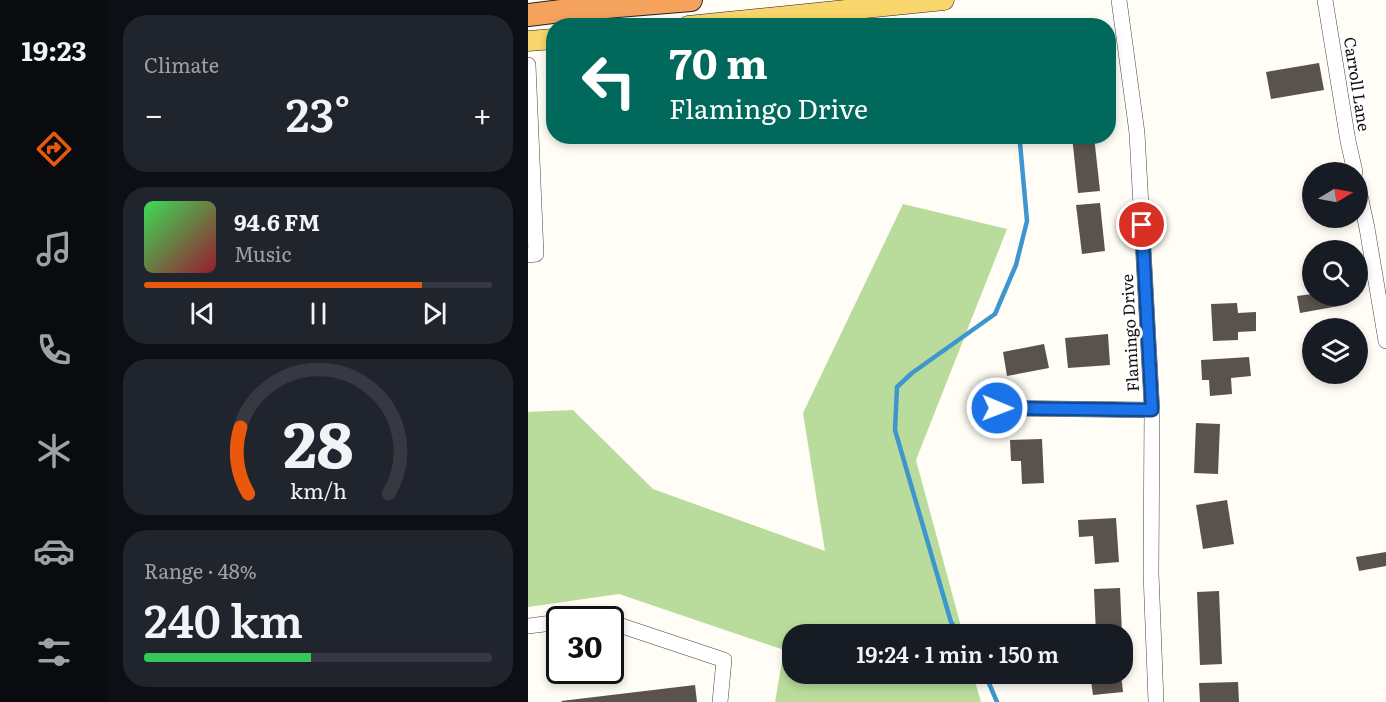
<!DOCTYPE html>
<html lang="en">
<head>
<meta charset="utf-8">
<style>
  :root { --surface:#171b24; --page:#20242c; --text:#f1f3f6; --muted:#9ea1a6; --line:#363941; --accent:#ea580c }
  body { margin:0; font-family:Literata,serif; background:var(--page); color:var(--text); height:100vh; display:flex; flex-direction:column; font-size:22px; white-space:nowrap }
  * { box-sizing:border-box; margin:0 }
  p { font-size:20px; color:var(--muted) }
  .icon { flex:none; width:33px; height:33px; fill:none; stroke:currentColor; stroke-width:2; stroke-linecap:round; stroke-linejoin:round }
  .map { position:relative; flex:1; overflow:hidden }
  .panel { display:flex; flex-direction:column; gap:15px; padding:15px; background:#0d0f14; width:420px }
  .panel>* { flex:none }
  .banner { position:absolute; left:18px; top:18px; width:570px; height:126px; border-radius:24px; box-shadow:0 3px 9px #0003; background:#00695c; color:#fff; overflow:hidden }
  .needle { width:39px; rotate:80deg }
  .buttons { position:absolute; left:774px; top:162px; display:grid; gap:12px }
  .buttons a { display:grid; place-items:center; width:66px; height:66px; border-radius:50%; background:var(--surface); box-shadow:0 3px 9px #0003; font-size:30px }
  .speed { position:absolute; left:18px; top:606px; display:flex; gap:12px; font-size:30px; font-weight:700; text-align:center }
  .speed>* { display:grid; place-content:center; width:78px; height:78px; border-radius:50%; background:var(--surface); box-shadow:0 3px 9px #0003; line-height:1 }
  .speed .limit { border:3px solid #111; border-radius:9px; background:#fff; color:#111 }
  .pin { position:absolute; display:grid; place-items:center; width:51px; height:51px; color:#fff; margin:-26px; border:3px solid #fff; border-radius:50%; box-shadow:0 2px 6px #0007 }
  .me { position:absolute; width:66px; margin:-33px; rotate:91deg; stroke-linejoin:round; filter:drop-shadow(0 0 4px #0008) }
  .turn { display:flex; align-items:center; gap:21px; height:126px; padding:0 24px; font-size:27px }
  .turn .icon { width:78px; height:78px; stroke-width:2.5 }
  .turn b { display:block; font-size:42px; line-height:51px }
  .big { font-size:45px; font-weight:600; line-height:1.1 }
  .panel .tile { flex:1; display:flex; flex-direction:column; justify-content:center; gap:9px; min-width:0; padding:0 21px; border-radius:24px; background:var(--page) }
  .panel .dial { align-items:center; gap:0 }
  .dial svg { height:156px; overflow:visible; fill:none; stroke:var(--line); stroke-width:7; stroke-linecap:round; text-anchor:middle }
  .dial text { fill:var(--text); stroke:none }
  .song { display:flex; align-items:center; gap:18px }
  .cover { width:72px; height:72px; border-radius:9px; background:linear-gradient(135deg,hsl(130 70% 55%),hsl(350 70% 35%)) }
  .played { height:6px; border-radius:3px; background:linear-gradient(90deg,var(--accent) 80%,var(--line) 80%) }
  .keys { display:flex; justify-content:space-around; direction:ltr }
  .heat { display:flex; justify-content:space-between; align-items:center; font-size:33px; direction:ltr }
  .charge { height:9px; border-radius:4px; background:linear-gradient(90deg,#34c759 48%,var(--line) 0) }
  .trip { position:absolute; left:254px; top:624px; width:351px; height:60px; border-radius:24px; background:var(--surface); box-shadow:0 3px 9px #0003; font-weight:600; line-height:60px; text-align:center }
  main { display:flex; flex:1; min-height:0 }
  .dock { display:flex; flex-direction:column; width:108px; justify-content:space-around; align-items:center; background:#090b0e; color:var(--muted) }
  .dock .icon { width:42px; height:42px }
  .dock .current { color:var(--accent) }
  .dock b { font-size:27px; color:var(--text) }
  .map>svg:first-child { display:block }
  .forest { fill:#b9dc9c }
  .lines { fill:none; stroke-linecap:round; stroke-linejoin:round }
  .stream { stroke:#3f96cf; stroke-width:4.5 }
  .building { fill:#5a524d }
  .minor-casing { stroke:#444; stroke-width:16 }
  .major-casing { stroke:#222; stroke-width:21 }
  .highway-casing { stroke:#222; stroke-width:24 }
  .minor { stroke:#fff; stroke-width:15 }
  .major { stroke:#f9d66b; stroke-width:20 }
  .highway { stroke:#f5a25d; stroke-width:22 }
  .route-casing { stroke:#114b97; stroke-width:15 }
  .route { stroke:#1a73e8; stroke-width:10 }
  .labels { text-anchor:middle; stroke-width:6; stroke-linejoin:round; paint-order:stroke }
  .street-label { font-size:16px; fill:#111; stroke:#fff }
</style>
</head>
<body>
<main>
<nav class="dock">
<b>19:23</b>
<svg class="icon current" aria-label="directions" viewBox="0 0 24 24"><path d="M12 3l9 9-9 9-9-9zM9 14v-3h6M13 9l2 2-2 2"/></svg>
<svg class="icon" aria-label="music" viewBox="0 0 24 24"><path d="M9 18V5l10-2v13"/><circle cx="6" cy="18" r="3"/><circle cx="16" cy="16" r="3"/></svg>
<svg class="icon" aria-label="phone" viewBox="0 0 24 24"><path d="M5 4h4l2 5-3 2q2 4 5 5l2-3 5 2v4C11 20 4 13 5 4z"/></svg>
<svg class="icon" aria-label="climate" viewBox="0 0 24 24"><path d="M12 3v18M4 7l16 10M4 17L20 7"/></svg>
<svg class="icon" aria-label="car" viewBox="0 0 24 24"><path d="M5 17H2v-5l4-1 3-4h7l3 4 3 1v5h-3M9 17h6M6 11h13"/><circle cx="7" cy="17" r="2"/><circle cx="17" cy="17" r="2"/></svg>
<svg class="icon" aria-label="filters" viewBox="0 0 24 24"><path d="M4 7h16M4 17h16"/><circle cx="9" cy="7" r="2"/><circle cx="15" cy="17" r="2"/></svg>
</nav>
<section class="panel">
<div class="tile"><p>Climate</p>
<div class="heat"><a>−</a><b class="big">23°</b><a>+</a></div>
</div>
<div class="tile">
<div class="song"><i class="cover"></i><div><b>94.6 FM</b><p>Music</p></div></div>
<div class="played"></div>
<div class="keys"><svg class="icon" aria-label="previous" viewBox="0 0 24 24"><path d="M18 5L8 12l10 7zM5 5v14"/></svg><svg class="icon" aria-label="pause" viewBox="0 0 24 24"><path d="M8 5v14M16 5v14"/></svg><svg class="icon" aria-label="next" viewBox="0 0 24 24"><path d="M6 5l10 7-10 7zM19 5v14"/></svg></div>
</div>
<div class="tile dial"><svg viewBox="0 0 100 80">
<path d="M14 69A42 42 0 1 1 86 69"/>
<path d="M14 69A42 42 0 0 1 10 35" stroke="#ea580c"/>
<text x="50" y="56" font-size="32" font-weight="700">28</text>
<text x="50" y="72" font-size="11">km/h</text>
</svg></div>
<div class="tile"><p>Range · 48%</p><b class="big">240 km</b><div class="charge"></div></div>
</section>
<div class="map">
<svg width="858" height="702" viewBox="0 0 858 702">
  <rect width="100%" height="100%" fill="#fffdf5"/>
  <polygon class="forest" points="375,204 479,229 388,460 435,634 264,634 264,674 445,674 453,702 247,702 256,650 91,594 0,607 0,412 45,410 125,489 297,551 275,413"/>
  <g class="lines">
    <g class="stream">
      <polyline points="496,20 496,26"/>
      <polyline points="432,634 423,622 367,430 369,387 384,373 467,314 488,265 499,221 492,143 493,136"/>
      <polyline points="457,674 469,702"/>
    </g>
  </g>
  <g class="building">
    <polygon points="791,63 796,90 743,99 738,72"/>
    <polygon points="544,136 566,136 572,191 550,193"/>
    <polygon points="572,203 577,251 554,254 548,205"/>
    <polygon points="784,266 784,296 809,296 811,306 772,313 769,296 784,294 779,268"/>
    <polygon points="709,303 710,313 728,312 728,331 710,332 710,340 685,341 683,304"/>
    <polygon points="580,334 582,365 540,368 537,338"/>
    <polygon points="516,344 521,368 479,376 475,352"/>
    <polygon points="721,357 723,376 703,378 704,394 682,396 681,380 674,380 673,360"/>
    <polygon points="668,423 692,424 690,474 666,473"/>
    <polygon points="514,439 516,483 494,484 493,461 483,461 482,440"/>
    <polygon points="699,500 706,544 675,549 668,505"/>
    <polygon points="588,518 591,562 567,564 565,536 551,537 550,520"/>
    <polygon points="858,552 858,566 831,571 828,557"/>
    <polygon points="592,588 594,634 568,634 566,589"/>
    <polygon points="691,591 694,664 672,665 669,592"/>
    <polygon points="562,674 593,674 595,692 565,695"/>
    <polygon points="710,682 711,702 672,702 671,683"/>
    <polygon points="167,685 169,702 34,702 33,701"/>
  </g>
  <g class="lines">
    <g class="minor-casing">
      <g id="minor">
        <polyline points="591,0 609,133 624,410 623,573 628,702"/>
        <polyline points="797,0 820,141 827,172"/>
        <polyline points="0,65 8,254 0,255"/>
        <polyline points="830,186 839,228 858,341"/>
        <polyline points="469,408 624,410"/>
        <polyline points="56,620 70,618 74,620"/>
        <polyline points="82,622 196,660 192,702"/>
        <polyline points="0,626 32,622"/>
      </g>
    </g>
    <g class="major-casing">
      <g id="major">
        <polyline points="160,26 416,0"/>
        <polyline points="0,41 26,39"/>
      </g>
    </g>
    <g class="highway-casing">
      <polyline id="highway" points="0,15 41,10 163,0"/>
    </g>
    <use href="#minor" class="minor"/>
    <use href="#major" class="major"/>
    <use href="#highway" class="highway"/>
  </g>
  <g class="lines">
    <g class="route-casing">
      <polyline id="route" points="469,408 624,410 614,225"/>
    </g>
    <use href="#route" class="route"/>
  </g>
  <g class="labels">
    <g class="street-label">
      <text transform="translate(829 84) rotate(81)" y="6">Carroll Lane</text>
      <text transform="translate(602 333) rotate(-93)" y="6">Flamingo Drive</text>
    </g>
  </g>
</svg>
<div class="buttons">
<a><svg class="needle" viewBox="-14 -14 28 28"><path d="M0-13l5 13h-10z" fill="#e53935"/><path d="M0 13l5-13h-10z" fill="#9ea1a6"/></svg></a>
<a><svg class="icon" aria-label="search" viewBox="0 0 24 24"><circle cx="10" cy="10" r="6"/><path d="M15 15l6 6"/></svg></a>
<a><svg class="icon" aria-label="layers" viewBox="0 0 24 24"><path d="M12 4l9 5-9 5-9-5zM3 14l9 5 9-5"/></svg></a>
</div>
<div class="speed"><div class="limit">30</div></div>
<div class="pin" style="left:614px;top:225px;background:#d93025"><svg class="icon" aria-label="arrive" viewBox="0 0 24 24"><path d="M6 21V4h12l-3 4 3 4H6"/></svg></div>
<svg class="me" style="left:469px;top:408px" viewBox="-20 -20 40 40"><circle r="17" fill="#1a73e8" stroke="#fff" stroke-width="3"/><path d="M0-11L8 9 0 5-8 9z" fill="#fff"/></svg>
<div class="trip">19:24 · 1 min · 150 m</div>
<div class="banner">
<div class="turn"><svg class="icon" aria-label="left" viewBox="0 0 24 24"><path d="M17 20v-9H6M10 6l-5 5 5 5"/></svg><div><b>70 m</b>Flamingo Drive</div></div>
</div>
</div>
</main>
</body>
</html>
